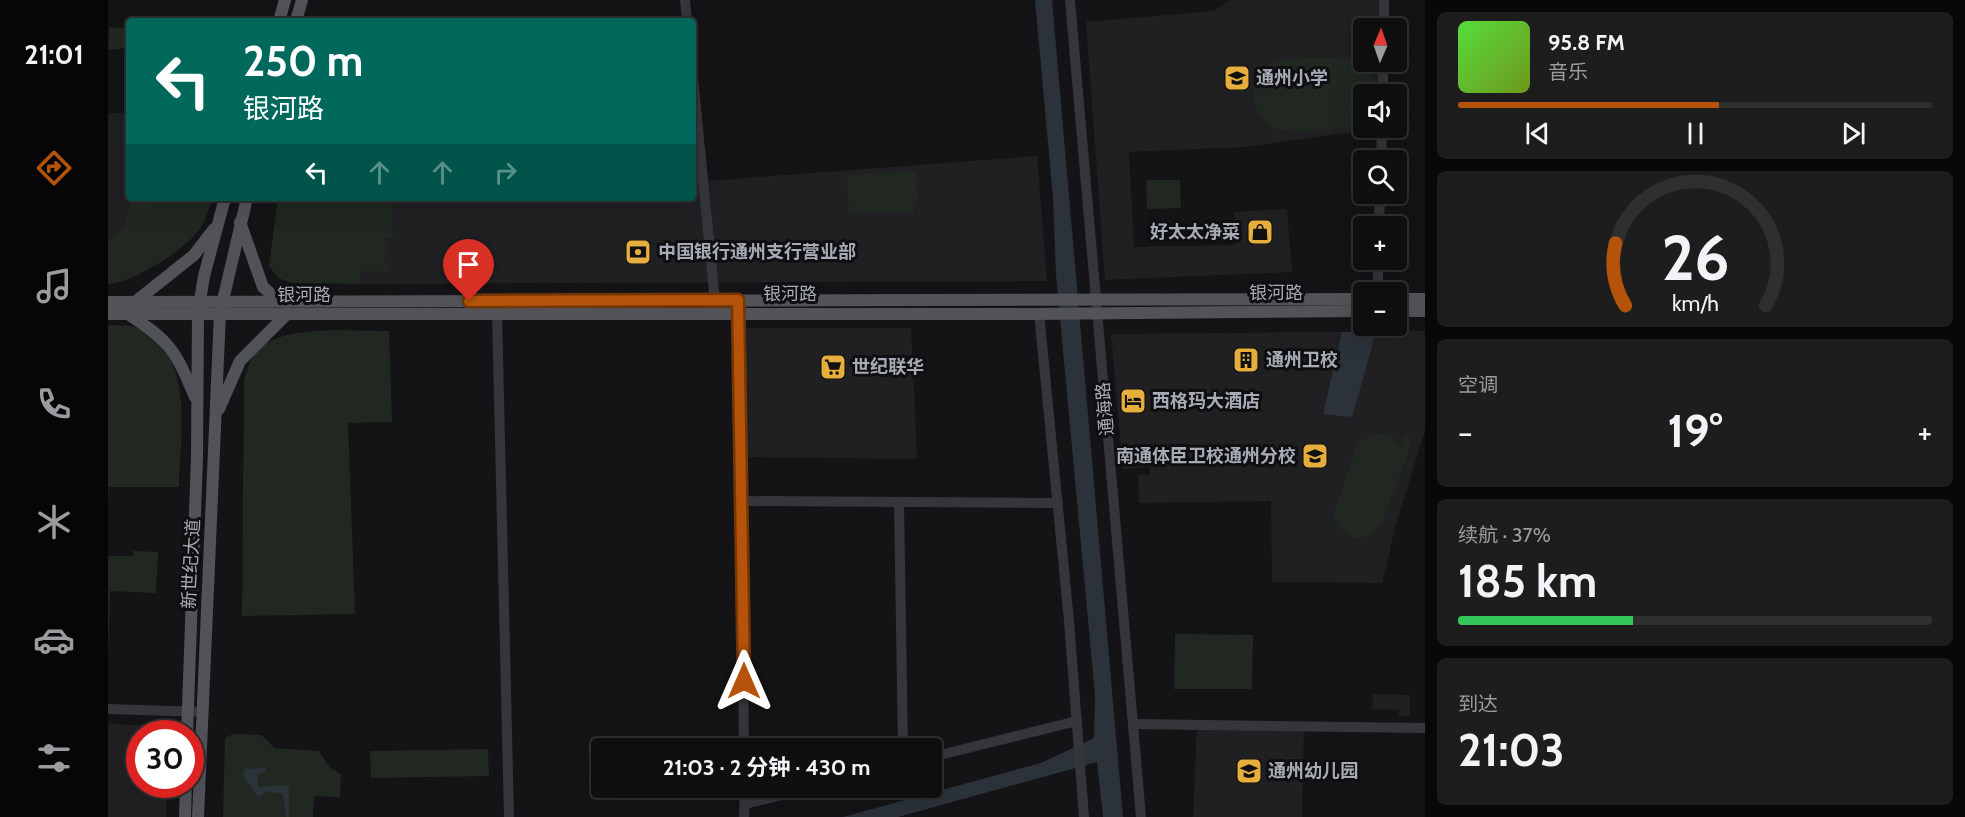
<!DOCTYPE html>
<html lang="zh">
<head>
<meta charset="utf-8">
<style>
  :root { --surface:#0f0f10; --page:#1d1d1e; --text:#f1f3f6; --muted:#9b9c9f; --line:#2f2f30; --accent:#b45309 }
  body { margin:0; font-family:Cabin,"Noto Sans SC",sans-serif; background:var(--page); color:var(--text); height:100vh; display:flex; flex-direction:column; font-size:22px; white-space:nowrap }
  * { box-sizing:border-box; margin:0 }
  p { font-size:20px; color:var(--muted) }
  .icon { flex:none; width:33px; height:33px; fill:none; stroke:currentColor; stroke-width:2; stroke-linecap:round; stroke-linejoin:round }
  .map { position:relative; flex:1; overflow:hidden }
  .sheet { display:flex; flex-direction:column; gap:12px; padding:12px; background:#080809; width:540px }
  .sheet>* { flex:none }
  .top-card { position:absolute; left:18px; top:18px; width:570px; height:183px; border-radius:6px; box-shadow:0 6px 24px #0002,0 0 0 2px var(--line); background:#00695c; color:#fff; overflow:hidden }
  .needle { width:39px; rotate:2deg }
  .buttons { position:absolute; left:1245px; top:18px; display:grid; gap:12px }
  .buttons a { display:grid; place-items:center; width:54px; height:54px; border-radius:6px; background:var(--surface); box-shadow:0 6px 24px #0002,0 0 0 2px var(--line); font-size:30px }
  .speed { position:absolute; left:18px; top:720px; display:flex; gap:12px; font-size:30px; font-weight:700; text-align:center }
  .speed>* { display:grid; place-content:center; width:78px; height:78px; border-radius:50%; background:var(--surface); box-shadow:0 6px 24px #0002,0 0 0 2px var(--line); line-height:1 }
  .speed .limit { border:9px solid #d22; background:#fff; color:#111 }
  .pin { position:absolute; display:grid; place-items:center; width:51px; height:51px; color:#fff; margin:-62px -26px; border-radius:50% 50% 50% 0; rotate:-45deg; box-shadow:0 0 6px #0007 }
  .pin .icon { rotate:45deg }
  .me { position:absolute; width:66px; margin:-33px; rotate:0deg; stroke-linejoin:round; filter:drop-shadow(0 0 4px #0008) }
  .turn { display:flex; align-items:center; gap:21px; height:126px; padding:0 18px; font-size:27px }
  .turn .icon { width:78px; height:78px; stroke-width:2.5 }
  .turn b { display:block; font-size:42px; line-height:51px }
  .lanes { display:flex; align-items:center; height:57px; padding:0 18px; background:#0003; justify-content:center; gap:30px; direction:ltr }
  .lanes .off { opacity:.35 }
  .big { font-size:45px; font-weight:700; line-height:1.1 }
  .sheet .tile { flex:1; display:flex; flex-direction:column; justify-content:center; gap:9px; min-width:0; padding:0 21px; border-radius:9px; background:var(--page) }
  .sheet .dial { align-items:center; gap:0 }
  .dial svg { height:156px; overflow:visible; fill:none; stroke:var(--line); stroke-width:7; stroke-linecap:round; text-anchor:middle }
  .dial text { fill:var(--text); stroke:none }
  .song { display:flex; align-items:center; gap:18px }
  .cover { width:72px; height:72px; border-radius:9px; background:linear-gradient(135deg,hsl(110 70% 55%),hsl(80 70% 35%)) }
  .played { height:6px; border-radius:3px; background:linear-gradient(90deg,var(--accent) 55%,var(--line) 55%) }
  .keys { display:flex; justify-content:space-around; direction:ltr }
  .heat { display:flex; justify-content:space-between; align-items:center; font-size:33px; direction:ltr }
  .charge { height:9px; border-radius:4px; background:linear-gradient(90deg,#34c759 37%,var(--line) 0) }
  .trip { position:absolute; left:483px; top:738px; width:351px; height:60px; border-radius:6px; background:var(--surface); box-shadow:0 6px 24px #0002,0 0 0 2px var(--line); font-weight:700; line-height:60px; text-align:center }
  main { display:flex; flex:1; min-height:0 }
  .menu { display:flex; flex-direction:column; width:108px; justify-content:space-around; align-items:center; background:#060606; color:var(--muted) }
  .menu .icon { width:42px; height:42px }
  .menu .current { color:var(--accent) }
  .menu b { font-size:27px; color:var(--text) }
  .map>svg:first-child { display:block }
  .built { fill:#202023 }
  .green { fill:#212821 }
  .water { fill:#2b3239 }
  .lines { fill:none; stroke-linecap:round; stroke-linejoin:round }
  .minor { stroke:#35363a; stroke-width:10 }
  .major { stroke:#525359; stroke-width:12 }
  .route-casing { stroke:#753606; stroke-width:15 }
  .route { stroke:#b45309; stroke-width:10 }
  .labels { text-anchor:middle; stroke-width:6; stroke-linejoin:round; paint-order:stroke }
  .poi-label { font-size:18px; font-weight:bold; fill:#a7abb5; stroke:#0f0f11; text-anchor:start }
  .street-label { font-size:18px; fill:#a7abb5; stroke:#0f0f11 }
</style>
</head>
<body>
<main>
<nav class="menu">
<b>21:01</b>
<svg class="icon current" aria-label="directions" viewBox="0 0 24 24"><path d="M12 3l9 9-9 9-9-9zM9 14v-3h6M13 9l2 2-2 2"/></svg>
<svg class="icon" aria-label="music" viewBox="0 0 24 24"><path d="M9 18V5l10-2v13"/><circle cx="6" cy="18" r="3"/><circle cx="16" cy="16" r="3"/></svg>
<svg class="icon" aria-label="phone" viewBox="0 0 24 24"><path d="M5 4h4l2 5-3 2q2 4 5 5l2-3 5 2v4C11 20 4 13 5 4z"/></svg>
<svg class="icon" aria-label="climate" viewBox="0 0 24 24"><path d="M12 3v18M4 7l16 10M4 17L20 7"/></svg>
<svg class="icon" aria-label="car" viewBox="0 0 24 24"><path d="M5 17H2v-5l4-1 3-4h7l3 4 3 1v5h-3M9 17h6M6 11h13"/><circle cx="7" cy="17" r="2"/><circle cx="17" cy="17" r="2"/></svg>
<svg class="icon" aria-label="filters" viewBox="0 0 24 24"><path d="M4 7h16M4 17h16"/><circle cx="9" cy="7" r="2"/><circle cx="15" cy="17" r="2"/></svg>
</nav>
<div class="map">
<svg width="1317" height="817" viewBox="0 0 1317 817">
  <rect width="100%" height="100%" fill="#141416"/>
  <g class="built">
    <polygon points="1122,0 1277,0 1276,28 1256,28 1256,62 1276,62 1275,94 1256,94 1256,128 1274,128 1136,147 1021,152 1026,247 1128,245 1126,212 1179,209 1184,272 997,280 978,22 1106,11"/>
    <polygon points="0,113 21,113 21,218 16,229 0,242"/>
    <polygon points="929,156 939,281 252,284 252,271 282,271 277,263 277,238 285,237 284,198 585,198 585,182"/>
    <polygon points="631,328 803,328 809,459 635,457"/>
    <polygon points="1317,331 1317,430 1288,525 1274,583 1164,582 1163,501 1031,503 1030,475 1042,475 1042,467 1015,469 1003,334"/>
    <polygon points="1265,694 1302,695 1302,717 1291,716 1291,710 1264,709"/>
    <polygon points="0,724 61,726 60,733 32,734 32,784 59,785 58,817 0,817"/>
    <polygon points="1089,725 1196,726 1194,817 1085,817"/>
  </g>
  <g class="green">
    <polygon points="1,27 21,29 21,48 0,50"/>
    <path d="M1240 58C1259 62 1268 76 1271 94H1256L1255 122 1250 125C1232 129 1184 135 1167 128 1138 115 1136 69 1171 61 1192 56 1218 59 1240 58Z"/>
    <polygon points="808,171 809,199 805,213 741,213 739,175"/>
    <polygon points="1038,180 1072,180 1073,208 1039,209"/>
    <path d="M21 198H104C101 207 99 217 94 225 82 248 25 283 0 284V242C19 226 20 222 21 198Z"/>
    <polygon points="170,198 284,198 285,238 277,238 277,263 283,272 252,271 252,284 184,283 170,278 161,266"/>
    <path d="M0 325C10 326 23 324 32 329 88 357 72 437 71 487H1L0 502Z"/>
    <path d="M281 331 284 422 240 423 247 614 134 616 136 380C139 372 141 361 146 354 171 322 245 332 281 331Z"/>
    <polygon points="1265,434 1282,435 1293,446 1297,436 1305,439 1274,523 1261,536 1246,538 1231,527 1225,515 1250,443"/>
    <polygon points="25,551 50,552 48,593 2,591 0,662 0,556 25,556"/>
    <polygon points="1067,634 1145,635 1144,689 1066,689"/>
    <polygon points="125,734 153,735 167,748 211,751 222,768 233,774 232,797 206,796 205,817 115,817 117,738"/>
    <polygon points="380,749 381,776 263,778 262,751"/>
  </g>
  <g class="water">
    <polygon points="927,0 944,0 1015,817 995,817 989,762 790,817 735,817 933,763 986,738 987,695 948,275 945,198"/>
    <polygon points="1234,332 1268,332 1244,417 1215,414"/>
    <polygon points="157,768 158,772 149,774 151,787 176,785 181,787 181,817 178,817 175,794 159,791 150,797 135,776 137,769"/>
  </g>
  <g class="lines">
    <g class="minor">
      <polyline points="577,0 579,21"/>
      <polyline points="962,0 1033,817"/>
      <polyline points="1276,28 1276,0"/>
      <polyline points="585,78 608,312"/>
      <polyline points="1275,94 1275,62"/>
      <polyline points="1273,160 1274,128"/>
      <polyline points="1271,226 1272,194"/>
      <polyline points="1270,292 1270,260"/>
      <polyline points="630,300 636,748"/>
      <polyline points="931,313 961,621 976,817"/>
      <polyline points="389,314 401,817"/>
      <polyline points="635,501 950,503"/>
      <polyline points="791,503 795,748"/>
      <polyline points="0,709 94,712"/>
      <polyline points="1025,724 1317,728"/>
      <polyline points="824,757 969,721"/>
      <polyline points="637,804 701,788"/>
      <polyline points="636,817 637,788"/>
    </g>
    <g class="major">
      <polyline points="171,21 177,0"/>
      <polyline points="188,21 194,0"/>
      <polyline points="132,222 155,287 171,301"/>
      <polyline points="1288,299 1317,299"/>
      <polyline points="0,302 1256,299"/>
      <polyline points="27,302 86,255 106,229"/>
      <polyline points="1288,311 1317,311"/>
      <polyline points="0,314 924,314 1256,311"/>
      <path d="M20 314C63 342 67 350 87 397"/>
      <polyline points="111,409 132,361 180,313"/>
      <polyline points="79,734 89,457 90,313 96,276 117,198"/>
      <polyline points="77,817 78,784"/>
      <polyline points="90,817 112,313 139,198"/>
    </g>
  </g>
  <g class="lines">
    <g class="route-casing">
      <polyline id="route" points="361,301 630,300 636,681"/>
    </g>
    <use href="#route" class="route"/>
  </g>
  <defs>
    <g id="school-square" transform="scale(1.35)"><rect x="-9" y="-9" width="18" height="18" rx="4" fill="#e5ae3d" stroke="#0f0f11"/><path d="M0-5L7-2L0 1L-7-2ZM-4 1L0 2.5L4 1V4Q0 6-4 4Z" fill="#111"/></g>
    <g id="shop-square" transform="scale(1.35)"><rect x="-9" y="-9" width="18" height="18" rx="4" fill="#e5ae3d" stroke="#0f0f11"/><path d="M-5-2.5h2.3a2.7 3.5 0 0 1 5.4 0H5L5.5 6h-11ZM-1.5-2.5h3a1.5 2.3 0 0 0-3 0Z" fill="#111"/></g>
    <g id="bank-square" transform="scale(1.35)"><rect x="-9" y="-9" width="18" height="18" rx="4" fill="#e5ae3d" stroke="#0f0f11"/><path d="M-6-4H6V4H-6ZM0-2.3a2.3 2.3 0 1 0 0 4.6a2.3 2.3 0 1 0 0-4.6Z" fill="#111"/></g>
    <g id="building-square" transform="scale(1.35)"><rect x="-9" y="-9" width="18" height="18" rx="4" fill="#e5ae3d" stroke="#0f0f11"/><path d="M-4-6H4V6H1V3H-1V6H-4ZM-2.5-4.3h1.7v1.8h-1.7ZM.8-4.3h1.7v1.8H.8ZM-2.5-1h1.7V.8h-1.7ZM.8-1h1.7V.8H.8Z" fill="#111"/></g>
    <g id="supermarket-square" transform="scale(1.35)"><rect x="-9" y="-9" width="18" height="18" rx="4" fill="#e5ae3d" stroke="#0f0f11"/><path d="M-6-5.5h2.5l.6 2H6L4.5 2H-2.5L-4.4-4H-6ZM-1.5 3.2a1.3 1.3 0 1 0 .1 0ZM3 3.2a1.3 1.3 0 1 0 .1 0Z" fill="#111"/></g>
    <g id="hotel-square" transform="scale(1.35)"><rect x="-9" y="-9" width="18" height="18" rx="4" fill="#e5ae3d" stroke="#0f0f11"/><path d="M-6-4.5h1.5V1H6V5H4.5V3h-9V5H-6ZM-4 0a1.8 1.8 0 1 1 3.6 0ZM.5 0V-2.5h3Q6-2.5 6 0Z" fill="#111"/></g>
  </defs>
  <g fill-rule="evenodd">
    <use href="#school-square" x="1129" y="78"/>
    <use href="#shop-square" x="1152" y="232"/>
    <use href="#bank-square" x="530" y="252"/>
    <use href="#building-square" x="1138" y="360"/>
    <use href="#supermarket-square" x="725" y="367"/>
    <use href="#hotel-square" x="1025" y="401"/>
    <use href="#school-square" x="1207" y="456"/>
    <use href="#school-square" x="1141" y="771"/>
  </g>
  <g class="labels">
    <g class="poi-label">
      <text x="1148" y="84">通州小学</text>
      <text x="1132" y="238" text-anchor="end">好太太净菜</text>
      <text x="550" y="258">中国银行通州支行营业部</text>
      <text x="1158" y="366">通州卫校</text>
      <text x="744" y="373">世纪联华</text>
      <text x="1044" y="407">西格玛大酒店</text>
      <text x="1188" y="462" text-anchor="end">南通体臣卫校通州分校</text>
      <text x="1160" y="777">通州幼儿园</text>
    </g>
    <g class="street-label">
      <text x="1168" y="299">银河路</text>
      <text x="682" y="300">银河路</text>
      <text x="196" y="301">银河路</text>
      <text transform="translate(997 409) rotate(-95)" y="6">通海路</text>
      <text transform="translate(83 564) rotate(-87)" y="6">新世纪大道</text>
    </g>
  </g>
</svg>
<div class="buttons">
<a><svg class="needle" viewBox="-14 -14 28 28"><path d="M0-13l5 13h-10z" fill="#e53935"/><path d="M0 13l5-13h-10z" fill="#9b9c9f"/></svg></a>
<a><svg class="icon" aria-label="sound" viewBox="0 0 24 24"><path d="M4 9h4l5-4v14l-5-4H4zM17 9q2 3 0 6"/></svg></a>
<a><svg class="icon" aria-label="search" viewBox="0 0 24 24"><circle cx="10" cy="10" r="6"/><path d="M15 15l6 6"/></svg></a>
<a>+</a>
<a>−</a>
</div>
<div class="speed"><div class="limit">30</div></div>
<div class="pin" style="left:361px;top:301px;background:#d93025"><svg class="icon" aria-label="arrive" viewBox="0 0 24 24"><path d="M6 21V4h12l-3 4 3 4H6"/></svg></div>
<svg class="me" style="left:636px;top:681px" viewBox="-20 -20 40 40"><path d="M0-17L14 15 0 8-14 15z" fill="#b45309" stroke="#fff" stroke-width="4"/></svg>
<div class="trip">21:03 · 2 分钟 · 430 m</div>
<div class="top-card">
<div class="turn"><svg class="icon" aria-label="left" viewBox="0 0 24 24"><path d="M17 20v-9H6M10 6l-5 5 5 5"/></svg><div><b>250 m</b>银河路</div></div>
<div class="lanes"><svg class="icon" aria-label="left" viewBox="0 0 24 24"><path d="M17 20v-9H6M10 6l-5 5 5 5"/></svg><svg class="icon off" aria-label="ahead" viewBox="0 0 24 24"><path d="M12 20V5M6 11l6-6 6 6"/></svg><svg class="icon off" aria-label="ahead" viewBox="0 0 24 24"><path d="M12 20V5M6 11l6-6 6 6"/></svg><svg class="icon off" aria-label="right" viewBox="0 0 24 24"><path d="M7 20v-9h11M14 6l5 5-5 5"/></svg></div>
</div>
</div>
<section class="sheet">
<div class="tile">
<div class="song"><i class="cover"></i><div><b>95.8 FM</b><p>音乐</p></div></div>
<div class="played"></div>
<div class="keys"><svg class="icon" aria-label="previous" viewBox="0 0 24 24"><path d="M18 5L8 12l10 7zM5 5v14"/></svg><svg class="icon" aria-label="pause" viewBox="0 0 24 24"><path d="M8 5v14M16 5v14"/></svg><svg class="icon" aria-label="next" viewBox="0 0 24 24"><path d="M6 5l10 7-10 7zM19 5v14"/></svg></div>
</div>
<div class="tile dial"><svg viewBox="0 0 100 80">
<path d="M14 69A42 42 0 1 1 86 69"/>
<path d="M14 69A42 42 0 0 1 9 37" stroke="#b45309"/>
<text x="50" y="56" font-size="32" font-weight="700">26</text>
<text x="50" y="72" font-size="11">km/h</text>
</svg></div>
<div class="tile"><p>空调</p>
<div class="heat"><a>−</a><b class="big">19°</b><a>+</a></div>
</div>
<div class="tile"><p>续航 · 37%</p><b class="big">185 km</b><div class="charge"></div></div>
<div class="tile"><p>到达</p><b class="big">21:03</b></div>
</section>
</main>
</body>
</html>
